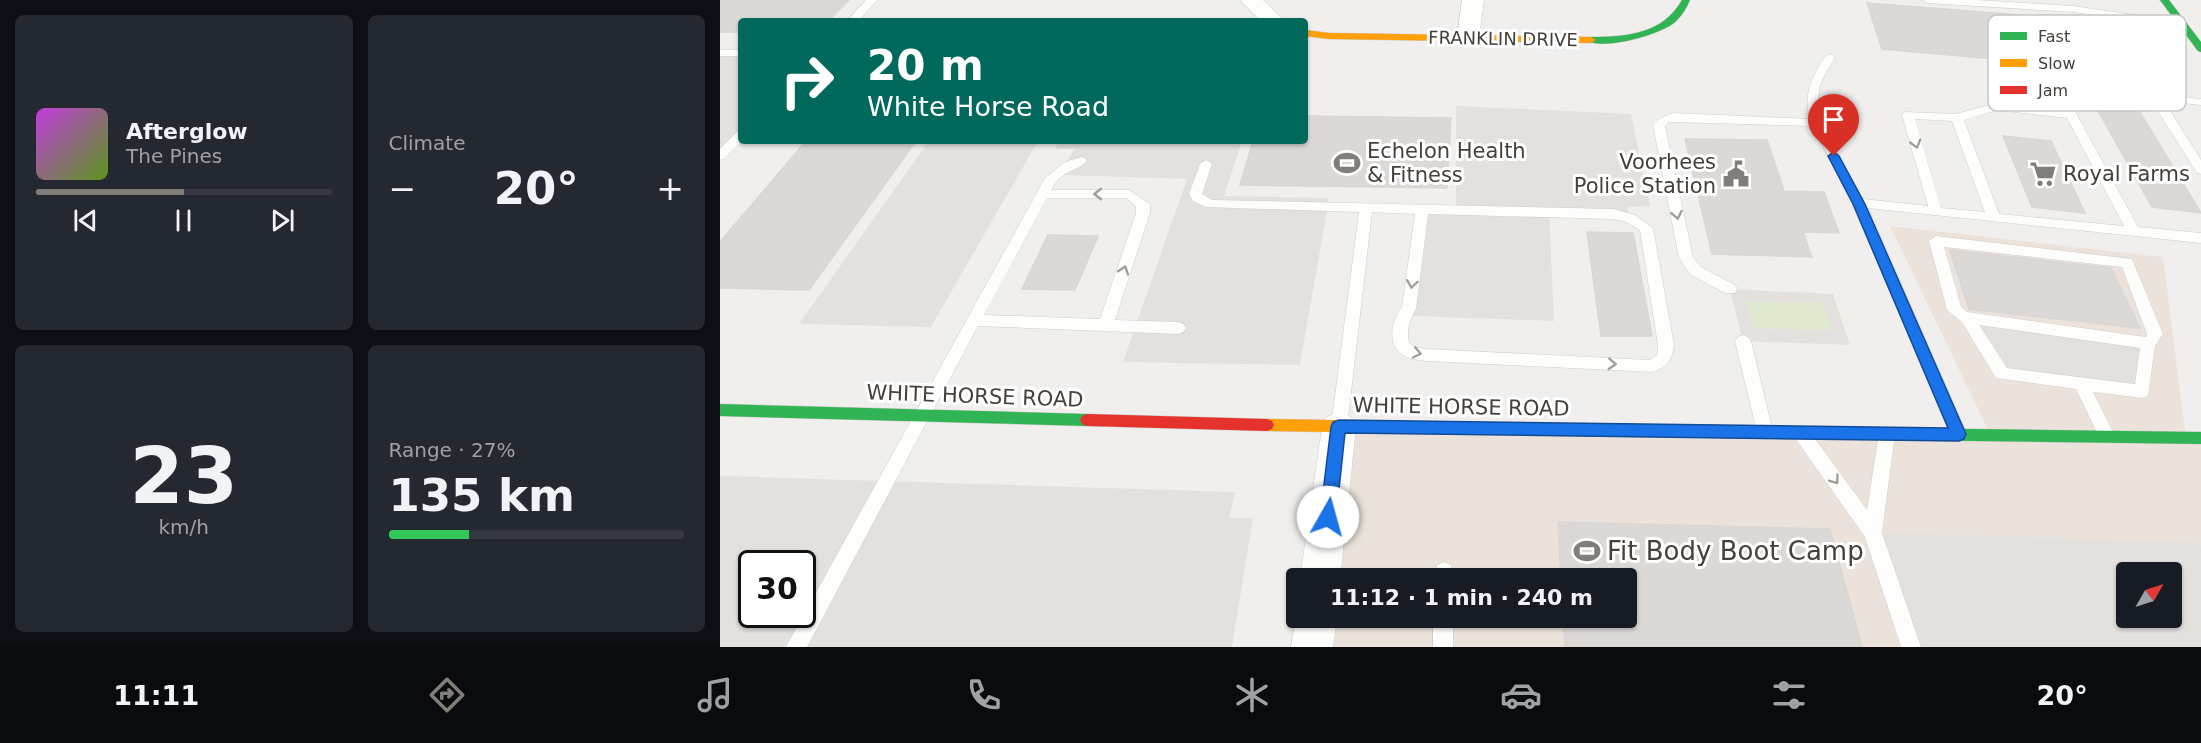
<!DOCTYPE html>
<html lang="en">
<head>
<meta charset="utf-8">
<style>
  :root { --surface:#171b24; --page:#242831; --text:#f1f3f6; --muted:#9ea1a6; --line:#363941; --accent:#827d79 }
  body { margin:0; font-family:"DejaVu Sans",sans-serif; background:var(--page); color:var(--text); height:100vh; display:flex; flex-direction:column; font-size:22px; white-space:nowrap }
  * { box-sizing:border-box; margin:0 }
  p { font-size:20px; color:var(--muted) }
  .icon { flex:none; width:33px; height:33px; fill:none; stroke:currentColor; stroke-width:2; stroke-linecap:round; stroke-linejoin:round }
  .map { position:relative; flex:1; overflow:hidden }
  .sheet { display:flex; flex-direction:column; gap:15px; padding:15px; background:#0d0f14; width:720px }
  .sheet>* { flex:none }
  .top-card { position:absolute; left:18px; top:18px; width:570px; height:126px; border-radius:6px; box-shadow:0 2px 4px #0004; background:#00695c; color:#fff; overflow:hidden }
  .needle { width:39px; rotate:51deg }
  .buttons { position:absolute; left:1396px; top:562px; display:grid; gap:12px }
  .buttons a { display:grid; place-items:center; width:66px; height:66px; border-radius:6px; background:var(--surface); box-shadow:0 2px 4px #0004; font-size:30px }
  .speed { position:absolute; left:18px; top:550px; display:flex; gap:12px; font-size:30px; font-weight:700; text-align:center }
  .speed>* { display:grid; place-content:center; width:78px; height:78px; border-radius:50%; background:var(--surface); box-shadow:0 2px 4px #0004; line-height:1 }
  .speed .limit { border:3px solid #111; border-radius:9px; background:#fff; color:#111 }
  .pin { position:absolute; display:grid; place-items:center; width:51px; height:51px; color:#fff; margin:-62px -26px; border-radius:50% 50% 50% 0; rotate:-45deg; box-shadow:0 0 6px #0007 }
  .pin .icon { rotate:45deg }
  .me { position:absolute; width:66px; margin:-33px; rotate:7deg; stroke-linejoin:round; filter:drop-shadow(0 0 4px #0008) }
  .turn { display:flex; align-items:center; gap:21px; height:126px; padding:0 30px; font-size:27px }
  .turn .icon { width:78px; height:78px; stroke-width:2.5 }
  .turn b { display:block; font-size:42px; line-height:51px }
  .big { font-size:45px; font-weight:700; line-height:1.1 }
  .sheet .card { flex:1; display:flex; flex-direction:column; justify-content:center; gap:9px; min-width:0; padding:0 21px; border-radius:9px; background:var(--page) }
  .sheet .dial { align-items:center; gap:0 }
  .dial b { font-size:78px; line-height:1 }
  .song { display:flex; align-items:center; gap:18px }
  .cover { width:72px; height:72px; border-radius:9px; background:linear-gradient(135deg,hsl(290 70% 55%),hsl(90 70% 35%)) }
  .played { height:6px; border-radius:3px; background:linear-gradient(90deg,var(--accent) 50%,var(--line) 50%) }
  .keys { display:flex; justify-content:space-around; direction:ltr }
  .heat { display:flex; justify-content:space-between; align-items:center; font-size:33px; direction:ltr }
  .charge { height:9px; border-radius:4px; background:linear-gradient(90deg,#34c759 27%,var(--line) 0) }
  .sheet .tiles { flex:1; display:grid; gap:15px; grid-template-columns:repeat(2,1fr) }
  .trip { position:absolute; left:566px; top:568px; width:351px; height:60px; border-radius:6px; background:var(--surface); box-shadow:0 2px 4px #0004; font-weight:700; line-height:60px; text-align:center }
  .dock { display:flex; height:96px; justify-content:space-around; align-items:center; background:#090b0e; color:var(--muted) }
  .dock .icon { width:42px; height:42px }
  .dock .on { color:var(--accent) }
  .dock b { font-size:27px; color:var(--text) }
  main { display:flex; flex:1; min-height:0 }
  .map>svg:first-child { display:block }
  .commercial { fill:#ebe3db; fill-rule:evenodd }
  .green { fill:#e1e8d0 }
  .parking { fill:#e3e0de; fill-rule:evenodd }
  .building { fill:#dbd8d6; stroke:#d9d6d3; stroke-width:1.5 }
  .lines { fill:none; stroke-linecap:round; stroke-linejoin:round }
  .lane-casing { stroke:#cfcdca; stroke-width:1 }
  .street-casing { stroke:#cfcdca; stroke-width:1 }
  .fast-casing { stroke:#cfcbc5; stroke-width:1 }
  .slow-casing { stroke:#cfcbc5; stroke-width:1 }
  .jam-casing { stroke:#cfcbc5; stroke-width:1 }
  .lane { fill:#fdfdfc; fill-rule:evenodd }
  .street { fill:#fdfdfc; fill-rule:evenodd }
  .fast { fill:#30b455; fill-rule:evenodd }
  .slow { fill:#ff9f0a; fill-rule:evenodd }
  .jam { fill:#e5322d; fill-rule:evenodd }
  .oneway { stroke:#a29e9b }
  .route { fill:#1a73e8; stroke:#114b97; stroke-width:1.5 }
  .labels { text-anchor:middle; stroke-width:6; stroke-linejoin:round; paint-order:stroke }
  .far-street-label { font-size:18px; fill:#47403a; stroke:#fff }
  .poi-label { font-size:21px; fill:#47403a; stroke:#fff; text-anchor:start }
  .street-label { font-size:21px; fill:#47403a; stroke:#fff }
  .near-poi-label { font-size:26px; fill:#47403a; stroke:#fff; text-anchor:start }
  .key { fill:#fff; stroke:#c8c6c4; stroke-width:1.5 }
  .key-label { font-size:16px; fill:#47403a }
</style>
</head>
<body>
<main>
<section class="sheet">
<div class="tiles">
<div class="card">
<div class="song"><i class="cover"></i><div><b>Afterglow</b><p>The Pines</p></div></div>
<div class="played"></div>
<div class="keys"><svg class="icon" aria-label="previous" viewBox="0 0 24 24"><path d="M18 5L8 12l10 7zM5 5v14"/></svg><svg class="icon" aria-label="pause" viewBox="0 0 24 24"><path d="M8 5v14M16 5v14"/></svg><svg class="icon" aria-label="next" viewBox="0 0 24 24"><path d="M6 5l10 7-10 7zM19 5v14"/></svg></div>
</div>
<div class="card"><p>Climate</p>
<div class="heat"><a>−</a><b class="big">20°</b><a>+</a></div>
</div>
<div class="card dial"><b>23</b><p>km/h</p></div>
<div class="card"><p>Range · 27%</p><b class="big">135 km</b><div class="charge"></div></div>
</div>
</section>
<div class="map">
<svg width="1481" height="647" viewBox="0 0 1481 647">
  <rect width="100%" height="100%" fill="#f1efed"/>
  <path class="commercial" d="M1170 226 1443 257 1466 438H1481V647H592L596 618H906V579H600L619 427 1270 434ZM1407 573H1452V618H1407Z"/>
  <polygon class="green" points="1026,301 1103,303 1113,330 1033,328"/>
  <g class="parking">
    <polygon points="0,53 21,53 21,135 0,156"/>
    <polygon points="736,106 911,114 930,206 907,207 909,214 829,212 834,321 692,316 702,209 736,210"/>
    <polygon points="209,141 318,141 211,327 79,324"/>
    <polygon points="339,141 522,141 504,196 609,198 580,365 403,362 467,179 340,175 354,149 335,149"/>
    <path d="M1010 289 1113 294 1130 345 1023 341ZM1026 301 1103 303 1112 330 1033 328Z"/>
    <polygon points="1248,320 1428,343 1422,391 1282,374"/>
    <path d="M0 476 515 492 509 518H533L512 647H0ZM32 564H82V615H32Z"/>
    <path d="M1153 533 1469 542 1479 545 1481 546V647H1191ZM1407 573H1452V618H1407Z"/>
  </g>
  <g class="building">
    <polygon points="0,0 129,0 108,21 21,21 21,32 0,32"/>
    <polygon points="1147,3 1314,16 1342,65 1162,49"/>
    <polygon points="1372,100 1415,104 1481,213 1432,207"/>
    <polygon points="585,116 731,118 727,188 520,185 533,141 585,141"/>
    <polygon points="1283,136 1331,141 1365,213 1312,207"/>
    <polygon points="965,139 1047,140 1064,191 1104,192 1119,233 1083,232 1092,257 992,254"/>
    <polygon points="86,141 196,141 89,290 0,288 0,242"/>
    <polygon points="867,232 913,233 932,336 881,336"/>
    <polygon points="328,235 378,236 355,290 302,289"/>
    <polygon points="1230,250 1391,268 1420,328 1249,309"/>
    <polygon points="838,522 1110,529 1142,647 845,647 843,618 906,618 906,579 841,579"/>
  </g>
  <g class="lines">
    <g class="lane-casing">
      <g id="lane">
        <polygon points="146,0 157,0 138,21 127,21"/>
        <polygon points="1202,0 1256,0 1353,6 1463,22 1468,25 1463,28 1353,12 1207,3"/>
        <rect x="0" y="50" width="21" height="6"/>
        <path d="M1110 54 1115 57C1110 67 1100 80 1099 91 1094 123 1128 171 1143 199L1208 206 1182 115 1184 112 1236 114 1276 103 1344 111 1340 97 1347 89 1361 86 1481 99V105L1444 101 1481 160V174L1477 173 1431 100 1361 92 1355 94 1352 97 1357 115 1418 227 1481 233V243L1148 208 1247 434 1245 439 1239 441 1233 439 1132 203 1093 126 949 122 945 126 973 257 981 267 1015 285 1017 289 1015 293H1005L971 275 959 258 933 125C939 117 945 116 954 113L1090 119C1085 98 1088 87 1098 68 1102 62 1104 56 1110 54ZM1277 110 1347 118 1404 226 1279 214 1244 120ZM1195 119 1232 121 1265 212 1221 208Z"/>
        <polygon points="21,131 22,141 4,159 0,160 0,149 17,132"/>
        <path d="M361 157 365 158 367 161C355 173 342 169 331 190H409L430 204V213L395 320 458 322 463 324 466 328 463 332 458 334 258 326 87 647H66L325 178 345 162ZM327 198H406L416 206V213L380 319 264 315Z"/>
        <path d="M486 160 492 164 482 194 492 200 893 209 915 215 933 228 954 345C952 359 948 367 933 372L706 361C698 360 685 359 679 352 667 340 673 318 682 307L695 214 652 212 627 427 625 432 619 434 613 432 611 427 639 212 485 207 473 201 469 194 480 164ZM708 214 893 219 906 222 920 230 938 345 937 355 930 360 706 349 694 347 689 343C686 329 690 320 696 309Z"/>
        <path d="M1216 236 1412 259 1443 334 1435 346 1428 396 1422 398 1373 392 1395 436 1393 441 1387 443 1381 441 1356 389 1276 378 1242 322 1227 310 1209 241ZM1224 247 1402 267 1427 334 1426 337 1247 312 1241 307ZM1259 325 1420 348 1415 384 1287 368Z"/>
        <polygon points="1023,335 1028,337 1031,341 1053,432 1051,437 1045,439 1039,437 1037,432 1015,341 1018,337"/>
        <polygon points="1081,426 1087,428 1147,510 1159,434 1161,429 1167,427 1173,429 1175,434 1162,533 1201,647 1181,647 1145,537 1075,438 1073,433 1075,428"/>
        <polygon points="724,562 731,565 733,579 715,579 717,565"/>
        <rect x="713" y="618" width="20" height="29"/>
      </g>
    </g>
    <g class="street-casing">
      <g id="street">
        <polygon points="520,0 543,0 565,21 541,21"/>
        <polygon points="742,0 764,0 759,38 756,43 748,45 740,43 737,38"/>
        <polygon points="619,412 631,417 636,427 620,579 580,579 602,427 607,417"/>
        <polygon points="576,617 617,618 613,647 571,647"/>
      </g>
    </g>
    <g class="fast-casing">
      <g id="fast">
        <path d="M962 0H970C966 9 961 17 954 23 939 35 882 51 866 40L871 37C906 37 943 34 962 0Z"/>
        <polygon points="1440,0 1449,0 1481,42 1481,52 1478,51"/>
        <polygon points="0,404 367,414 372,416 374,420 372,424 367,426 0,416"/>
        <polygon points="860,424 1481,432 1481,444 860,436 855,435 853,430 855,425"/>
      </g>
    </g>
    <g class="slow-casing">
      <g id="slow">
        <polygon points="585,30 609,33 871,37 876,40 871,43 609,39 585,36"/>
        <polygon points="547,419 860,424 865,425 867,430 865,435 860,436 547,431 542,429 540,425 542,421"/>
      </g>
    </g>
    <g class="jam-casing">
      <polygon id="jam" points="367,414 547,419 552,421 554,425 552,429 547,431 367,426 362,424 360,420 362,416"/>
    </g>
    <use href="#lane" class="lane"/>
    <use href="#street" class="street"/>
    <use href="#fast" class="fast"/>
    <use href="#slow" class="slow"/>
    <use href="#jam" class="jam"/>
  </g>
  <defs><path id="oneway-chevron" d="M-2-3.5L2.5 0L-2 3.5" fill="none" stroke-width="1.6" stroke-linecap="round" stroke-linejoin="round" transform="scale(1.5)"/></defs>
  <g class="oneway">
    <use href="#oneway-chevron" transform="translate(1196 144) rotate(74)"/>
    <use href="#oneway-chevron" transform="translate(378 194) rotate(-180)"/>
    <use href="#oneway-chevron" transform="translate(957 215) rotate(79)"/>
    <use href="#oneway-chevron" transform="translate(404 270) rotate(-72)"/>
    <use href="#oneway-chevron" transform="translate(692 284) rotate(98)"/>
    <use href="#oneway-chevron" transform="translate(697 353) rotate(12)"/>
    <use href="#oneway-chevron" transform="translate(892 364) rotate(3)"/>
    <use href="#oneway-chevron" transform="translate(1115 480) rotate(54)"/>
  </g>
  <polygon class="route" points="1114,152 1119,156 1145,204 1246,434 1244,439 1239,441 625,433 616,517 614,522 608,524 602,522 600,517 611,427 613,422 619,420 1228,428 1133,204 1108,156"/>
  <defs>
    <g id="stadium-bare" transform="scale(2.07)"><path d="M0-5a6.5 5 0 1 0 0 10a6.5 5 0 1 0 0-10ZM-3.5-1.8h7v3.6h-7Z" fill="#827d79" stroke="#fff" stroke-width="2.5" paint-order="stroke"/></g>
    <g id="civic-bare" transform="scale(2.07)"><path d="M-.6-6.5H3V-4.5H.6V-3L4-1V1h2V6H-6V1h2V-1L-.6-3ZM-1.2 2.5V6h2.4V2.5Z" fill="#827d79" stroke="#fff" stroke-width="2.5" paint-order="stroke"/></g>
    <g id="supermarket-bare" transform="scale(2.07)"><path d="M-6-5.5h2.5l.6 2H6L4.5 2H-2.5L-4.4-4H-6ZM-1.5 3.2a1.3 1.3 0 1 0 .1 0ZM3 3.2a1.3 1.3 0 1 0 .1 0Z" fill="#827d79" stroke="#fff" stroke-width="2.5" paint-order="stroke"/></g>
  </defs>
  <g fill-rule="evenodd">
    <use href="#stadium-bare" x="627" y="163"/>
    <use href="#civic-bare" x="1016" y="174"/>
    <use href="#supermarket-bare" x="1323" y="174"/>
    <use href="#stadium-bare" x="867" y="551"/>
  </g>
  <g class="labels">
    <g class="far-street-label">
      <text transform="translate(783 39) rotate(1)" y="6">FRANKLIN DRIVE</text>
    </g>
    <g class="poi-label">
      <text x="647" y="158">Echelon Health<tspan x="647" dy="24">&amp; Fitness</tspan></text>
      <text x="996" y="169" text-anchor="end">Voorhees<tspan x="996" dy="24">Police Station</tspan></text>
      <text x="1343" y="181">Royal Farms</text>
    </g>
    <g class="street-label">
      <text transform="translate(255 396) rotate(2)" y="7">WHITE HORSE ROAD</text>
      <text transform="translate(741 407) rotate(1)" y="7">WHITE HORSE ROAD</text>
    </g>
    <g class="near-poi-label">
      <text x="887" y="560">Fit Body Boot Camp</text>
    </g>
  </g>
  <rect x="1268" y="15" width="198" height="96" rx="9" class="key"/>
  <rect x="1280" y="32" width="27" height="8" fill="#30b455"/>
  <rect x="1280" y="59" width="27" height="8" fill="#ff9f0a"/>
  <rect x="1280" y="86" width="27" height="8" fill="#e5322d"/>
  <g class="key-label">
    <text x="1318" y="42">Fast</text>
    <text x="1318" y="69">Slow</text>
    <text x="1318" y="96">Jam</text>
  </g>
</svg>
<div class="buttons">
<a><svg class="needle" viewBox="-14 -14 28 28"><path d="M0-13l5 13h-10z" fill="#e53935"/><path d="M0 13l5-13h-10z" fill="#9ea1a6"/></svg></a>
</div>
<div class="speed"><div class="limit">30</div></div>
<div class="pin" style="left:1114px;top:156px;background:#d93025"><svg class="icon" aria-label="arrive" viewBox="0 0 24 24"><path d="M6 21V4h12l-3 4 3 4H6"/></svg></div>
<svg class="me" style="left:608px;top:517px" viewBox="-20 -20 40 40"><circle r="19" fill="#fff"/><path d="M0-13L10 11 0 6-10 11z" fill="#1a73e8"/></svg>
<div class="trip">11:12 · 1 min · 240 m</div>
<div class="top-card">
<div class="turn"><svg class="icon" aria-label="right" viewBox="0 0 24 24"><path d="M7 20v-9h11M14 6l5 5-5 5"/></svg><div><b>20 m</b>White Horse Road</div></div>
</div>
</div>
</main>
<nav class="dock">
<b>11:11</b>
<svg class="icon on" aria-label="directions" viewBox="0 0 24 24"><path d="M12 3l9 9-9 9-9-9zM9 14v-3h6M13 9l2 2-2 2"/></svg>
<svg class="icon" aria-label="music" viewBox="0 0 24 24"><path d="M9 18V5l10-2v13"/><circle cx="6" cy="18" r="3"/><circle cx="16" cy="16" r="3"/></svg>
<svg class="icon" aria-label="phone" viewBox="0 0 24 24"><path d="M5 4h4l2 5-3 2q2 4 5 5l2-3 5 2v4C11 20 4 13 5 4z"/></svg>
<svg class="icon" aria-label="climate" viewBox="0 0 24 24"><path d="M12 3v18M4 7l16 10M4 17L20 7"/></svg>
<svg class="icon" aria-label="car" viewBox="0 0 24 24"><path d="M5 17H2v-5l4-1 3-4h7l3 4 3 1v5h-3M9 17h6M6 11h13"/><circle cx="7" cy="17" r="2"/><circle cx="17" cy="17" r="2"/></svg>
<svg class="icon" aria-label="filters" viewBox="0 0 24 24"><path d="M4 7h16M4 17h16"/><circle cx="9" cy="7" r="2"/><circle cx="15" cy="17" r="2"/></svg>
<b>20°</b>
</nav>
</body>
</html>
